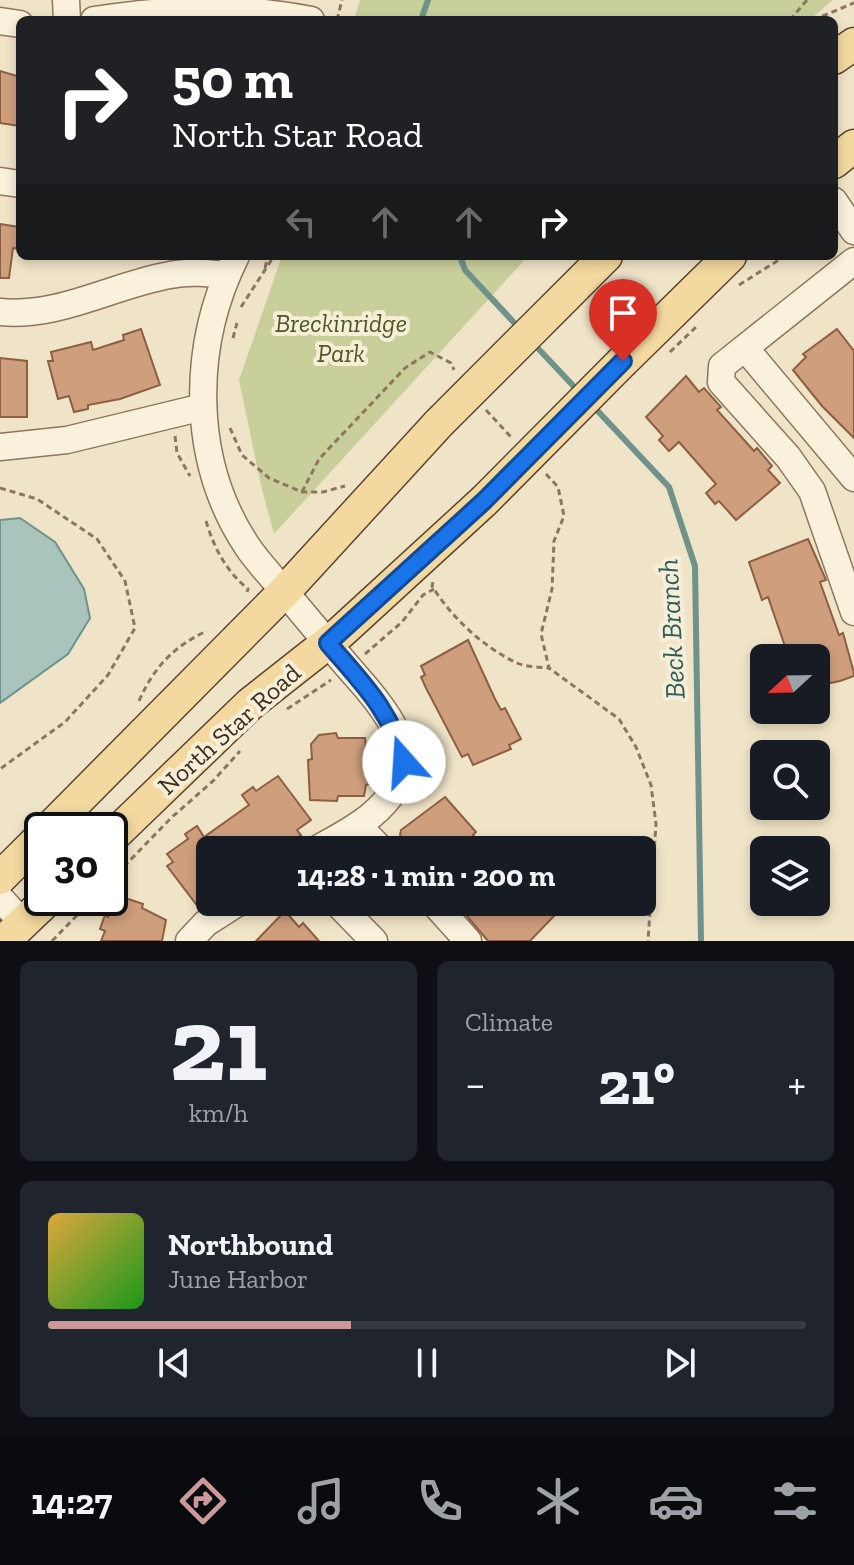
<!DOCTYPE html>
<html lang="en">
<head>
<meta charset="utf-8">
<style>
  :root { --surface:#171b24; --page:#20242c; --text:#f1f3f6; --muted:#9ea1a6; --line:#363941; --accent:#cc999b }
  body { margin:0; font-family:"Zilla Slab",serif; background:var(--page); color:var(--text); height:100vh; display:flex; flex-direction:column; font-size:30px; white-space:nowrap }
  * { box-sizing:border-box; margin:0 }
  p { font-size:26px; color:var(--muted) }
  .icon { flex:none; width:44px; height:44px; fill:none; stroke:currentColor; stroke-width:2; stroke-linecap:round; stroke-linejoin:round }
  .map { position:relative; height:941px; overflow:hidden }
  .sheet { display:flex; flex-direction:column; gap:20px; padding:20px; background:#0d0f14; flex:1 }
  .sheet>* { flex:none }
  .banner { position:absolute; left:16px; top:16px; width:822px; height:244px; border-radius:12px; box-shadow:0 4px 12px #0003; background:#202124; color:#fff; overflow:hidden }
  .needle { width:52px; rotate:248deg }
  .tools { position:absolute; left:750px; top:644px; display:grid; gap:16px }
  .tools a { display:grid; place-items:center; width:80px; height:80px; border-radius:12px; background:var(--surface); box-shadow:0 4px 12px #0003; font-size:40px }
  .speed { position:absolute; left:24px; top:812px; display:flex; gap:16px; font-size:40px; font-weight:700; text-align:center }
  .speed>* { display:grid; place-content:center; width:104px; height:104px; border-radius:50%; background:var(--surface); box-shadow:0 4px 12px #0003; line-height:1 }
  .speed .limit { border:4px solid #111; border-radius:12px; background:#fff; color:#111 }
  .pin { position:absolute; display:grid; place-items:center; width:68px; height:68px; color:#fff; margin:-82px -34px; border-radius:50% 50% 50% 0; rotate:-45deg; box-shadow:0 0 8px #0007 }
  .pin .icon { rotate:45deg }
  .me { position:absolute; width:88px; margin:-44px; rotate:341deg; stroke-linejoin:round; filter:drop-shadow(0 0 6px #0008) }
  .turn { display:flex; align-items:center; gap:28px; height:168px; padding:0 24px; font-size:36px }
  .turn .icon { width:104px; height:104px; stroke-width:2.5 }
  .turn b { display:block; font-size:56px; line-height:68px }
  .lanes { display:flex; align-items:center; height:76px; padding:0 24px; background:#0003; justify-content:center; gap:40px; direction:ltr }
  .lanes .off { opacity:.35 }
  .big { font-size:60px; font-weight:700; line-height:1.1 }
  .sheet .card { flex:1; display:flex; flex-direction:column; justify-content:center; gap:12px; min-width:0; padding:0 28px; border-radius:12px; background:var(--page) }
  .sheet .dial { align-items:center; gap:0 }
  .dial b { font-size:104px; line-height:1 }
  .song { display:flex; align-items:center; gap:24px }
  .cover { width:96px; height:96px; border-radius:12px; background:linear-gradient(135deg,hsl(40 70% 55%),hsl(120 70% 35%)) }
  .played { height:8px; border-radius:4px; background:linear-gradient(90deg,var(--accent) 40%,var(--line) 40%) }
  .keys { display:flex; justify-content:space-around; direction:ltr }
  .heat { display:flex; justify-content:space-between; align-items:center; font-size:44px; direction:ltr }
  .sheet .tiles { flex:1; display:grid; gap:20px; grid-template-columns:1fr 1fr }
  .card:last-child { grid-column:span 2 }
  .trip { position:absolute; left:196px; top:836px; width:460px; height:80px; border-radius:12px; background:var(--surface); box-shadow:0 4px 12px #0003; font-weight:700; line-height:80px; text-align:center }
  .tabs { display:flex; height:128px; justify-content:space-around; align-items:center; background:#090b0e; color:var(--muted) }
  .tabs .icon { width:56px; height:56px }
  .tabs .current { color:var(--accent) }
  .tabs b { font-size:36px; color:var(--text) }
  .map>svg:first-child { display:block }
  .green { fill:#c9cf9b }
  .water { fill:#a9c4bc; stroke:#6f938a; stroke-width:2 }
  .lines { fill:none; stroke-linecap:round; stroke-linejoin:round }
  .stream { stroke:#6f938a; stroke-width:6 }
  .building { fill:#cf9f7d; stroke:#8d5f41; stroke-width:2 }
  .minor-casing { stroke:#8d765c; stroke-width:29 }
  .major-casing { stroke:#5b4430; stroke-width:35 }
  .path { stroke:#8d765c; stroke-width:3; stroke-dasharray:6 4; stroke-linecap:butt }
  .minor { stroke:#faf1dc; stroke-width:26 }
  .major { stroke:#f3d9a0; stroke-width:32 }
  .major-bridge-casing { stroke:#5b4430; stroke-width:35; stroke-linecap:butt }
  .major-bridge { stroke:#f3d9a0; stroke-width:32 }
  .route-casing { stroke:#114b97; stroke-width:20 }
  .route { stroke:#1a73e8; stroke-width:14 }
  .labels { text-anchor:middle; stroke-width:8; stroke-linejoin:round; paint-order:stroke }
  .park-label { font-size:26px; font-style:italic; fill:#4d5a26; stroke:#f7eed8 }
  .street-label { font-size:26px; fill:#3d2e20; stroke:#f7eed8 }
  .water-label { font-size:28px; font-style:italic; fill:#2f5d5a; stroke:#f7eed8 }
</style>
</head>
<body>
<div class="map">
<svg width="854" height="941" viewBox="0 0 854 941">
  <rect width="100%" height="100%" fill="#f0e4c8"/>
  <g class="green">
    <polygon points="360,0 833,0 809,20 354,20"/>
    <polygon points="282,256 528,256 274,534 262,490 239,380"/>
  </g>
  <polygon class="water" points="20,518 55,542 84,589 90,618 68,654 0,703 0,520"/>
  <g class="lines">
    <g class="stream">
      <polyline points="421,20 428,0"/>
      <polyline points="460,256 465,270 520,329"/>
      <polyline points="533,343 580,393"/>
      <polyline points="594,407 669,487 695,566 701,941"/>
    </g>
  </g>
  <g class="building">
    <polygon points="0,71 20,77 20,126 0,123"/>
    <polygon points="0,224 20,227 20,249 13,248 9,278 0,278"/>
    <polygon points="141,329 160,385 120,399 88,405 88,409 74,412 69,396 58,399 48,361 53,361 51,352 91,342 93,350 124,340 123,335"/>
    <polygon points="837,329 854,351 854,438 822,406 793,370 806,357 803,354"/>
    <polygon points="0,358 27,361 27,417 0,417"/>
    <polygon points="686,376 699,392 704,388 721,407 717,410 754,451 757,448 772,466 768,470 780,483 736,520 719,501 715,504 706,493 716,484 679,442 669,451 659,440 663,436 646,417"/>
    <polygon points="808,539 826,580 820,582 839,635 843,633 854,673 854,676 840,681 830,683 829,680 816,685 816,658 789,658 768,597 762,600 749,562"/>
    <polygon points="468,640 495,699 501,710 505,708 521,739 509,745 511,749 473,765 468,754 462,757 426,688 421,677 425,675 421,666"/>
    <polygon points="336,733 338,738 365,738 366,748 370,747 369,784 366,785 364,796 338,796 337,801 310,800 308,760 312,759 311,744 319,735"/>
    <polygon points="278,776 311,820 297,830 301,835 290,843 296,850 210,850 210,894 196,904 167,866 173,862 167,854 188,839 185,834 197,826 204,837 249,805 242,795 253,787 256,791"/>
    <polygon points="445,797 476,832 473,835 486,850 408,850 400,841 403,839 400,835 401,830"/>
    <polygon points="125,898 143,904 142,908 166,920 162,941 101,941 105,931 100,929 105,915 108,917 116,900"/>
    <polygon points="455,902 541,902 554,916 530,941 488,941"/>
    <polygon points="285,911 299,927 303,923 319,941 256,941"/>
  </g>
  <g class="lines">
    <g class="minor-casing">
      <g id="minor">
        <polyline points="66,0 67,20"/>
        <path d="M94 20C170 9 235 5 311 20"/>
        <polyline points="0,21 20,24"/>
        <polyline points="0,181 20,184"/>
        <polyline points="834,201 854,231"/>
        <path d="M236 256C191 346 190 460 247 546 259 564 275 580 289 597 311 623 333 650 356 676 374 696 407 735 403 765 397 808 349 832 315 850"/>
        <polyline points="854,261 722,366 721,382 788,457 812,491 854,612"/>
        <path d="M0 312C59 318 113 285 170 275 189 271 208 273 227 275"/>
        <polyline points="745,348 854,478"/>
        <polyline points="0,447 67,440 203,407"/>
        <polyline points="358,826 382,850"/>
        <polyline points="0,898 23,923"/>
        <polyline points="336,902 374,941"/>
        <polyline points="433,902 468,941"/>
        <polyline points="189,941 206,923 239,902"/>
      </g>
    </g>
    <g class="major-casing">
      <g id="major">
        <polyline points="834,58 854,44"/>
        <polyline points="834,162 854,146"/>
        <polyline points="583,279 606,256"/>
        <polyline points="623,361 730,256"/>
        <polyline points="48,830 284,592 439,423"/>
        <polyline points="110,839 250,704 340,633 484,501"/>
        <polyline points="0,878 42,836"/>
        <polyline points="4,941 49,898"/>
      </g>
    </g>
    <g class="path">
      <polyline points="337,20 342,0"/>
      <polyline points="790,20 807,0"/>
      <polyline points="813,20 854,3"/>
      <polyline points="265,268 268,256"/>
      <polyline points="739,285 785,256"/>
      <polyline points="241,307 274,256"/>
      <polyline points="233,338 237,323"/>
      <polyline points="670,352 696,327"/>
      <polyline points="486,410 511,437"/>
      <polyline points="230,428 242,455 269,478 302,492 323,492 345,486"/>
      <polyline points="175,436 177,453 190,476"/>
      <polyline points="546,474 558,487 564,516 554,541 552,589 541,634 549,668 619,719 636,747 651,785 656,824 648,941"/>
      <polyline points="0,488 37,499 97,539 125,581 135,628 108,675 65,722 0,769"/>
      <polyline points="302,492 319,459 405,368 430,352 451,363 454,370"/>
      <path d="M206 521C214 548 226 571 248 589L247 592"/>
      <path d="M433 582 432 586C451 617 483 647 517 663 526 667 539 667 549 668"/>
      <polyline points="365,654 402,622 423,595 434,589"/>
      <path d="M139 701C154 667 174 646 207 631"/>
      <polyline points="287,709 331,680"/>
      <polyline points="110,881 171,818 213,781 240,751"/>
      <polyline points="52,941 94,898"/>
    </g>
    <use href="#minor" class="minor"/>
    <use href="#major" class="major"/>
    <g class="major-bridge-casing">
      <g id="major-bridge">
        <polyline points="439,423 583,279"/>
        <polyline points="484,501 623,361"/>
      </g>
    </g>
    <use href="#major-bridge" class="major-bridge"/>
  </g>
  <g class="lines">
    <g class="route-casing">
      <path id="route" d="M404 762C392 711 361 682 328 643L484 501 623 361"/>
    </g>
    <use href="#route" class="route"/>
  </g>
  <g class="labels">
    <g class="park-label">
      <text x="341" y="332">Breckinridge<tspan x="341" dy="30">Park</tspan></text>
    </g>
    <g class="street-label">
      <text transform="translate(229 729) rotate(-42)" y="9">North Star Road</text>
    </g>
    <g class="water-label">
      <text transform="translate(671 629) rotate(-93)" y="10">Beck Branch</text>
    </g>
  </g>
</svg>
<div class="tools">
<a><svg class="needle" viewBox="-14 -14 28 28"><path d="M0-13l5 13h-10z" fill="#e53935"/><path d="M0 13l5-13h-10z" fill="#9ea1a6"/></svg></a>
<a><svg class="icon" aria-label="search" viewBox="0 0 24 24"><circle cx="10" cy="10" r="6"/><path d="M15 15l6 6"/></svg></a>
<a><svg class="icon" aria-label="layers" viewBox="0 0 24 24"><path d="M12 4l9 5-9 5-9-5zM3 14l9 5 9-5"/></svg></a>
</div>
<div class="speed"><div class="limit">30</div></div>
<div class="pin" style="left:623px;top:361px;background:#d93025"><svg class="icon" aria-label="arrive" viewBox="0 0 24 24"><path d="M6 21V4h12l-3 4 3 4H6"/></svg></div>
<svg class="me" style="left:404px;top:762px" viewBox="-20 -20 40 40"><circle r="19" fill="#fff"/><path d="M0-13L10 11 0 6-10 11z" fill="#1a73e8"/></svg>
<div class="trip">14:28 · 1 min · 200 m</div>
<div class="banner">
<div class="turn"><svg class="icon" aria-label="right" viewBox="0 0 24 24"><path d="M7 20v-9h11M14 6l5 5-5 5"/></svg><div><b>50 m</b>North Star Road</div></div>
<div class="lanes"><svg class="icon off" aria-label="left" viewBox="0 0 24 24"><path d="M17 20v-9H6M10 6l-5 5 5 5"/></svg><svg class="icon off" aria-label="ahead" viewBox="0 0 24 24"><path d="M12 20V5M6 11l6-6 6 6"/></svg><svg class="icon off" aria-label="ahead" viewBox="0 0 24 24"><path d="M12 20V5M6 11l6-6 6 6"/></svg><svg class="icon" aria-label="right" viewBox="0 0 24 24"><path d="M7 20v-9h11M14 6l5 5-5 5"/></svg></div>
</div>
</div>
<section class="sheet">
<div class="tiles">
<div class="card dial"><b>21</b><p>km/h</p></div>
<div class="card"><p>Climate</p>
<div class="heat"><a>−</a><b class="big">21°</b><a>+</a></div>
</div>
<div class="card">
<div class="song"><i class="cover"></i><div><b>Northbound</b><p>June Harbor</p></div></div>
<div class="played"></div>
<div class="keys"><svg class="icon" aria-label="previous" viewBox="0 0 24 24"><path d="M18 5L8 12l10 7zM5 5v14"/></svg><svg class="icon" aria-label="pause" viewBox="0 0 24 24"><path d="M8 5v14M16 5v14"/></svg><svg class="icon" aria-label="next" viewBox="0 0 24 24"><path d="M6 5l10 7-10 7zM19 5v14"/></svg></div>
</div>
</div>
</section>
<nav class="tabs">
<b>14:27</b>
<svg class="icon current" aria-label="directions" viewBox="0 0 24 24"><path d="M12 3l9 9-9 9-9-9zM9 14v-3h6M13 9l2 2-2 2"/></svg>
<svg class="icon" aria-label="music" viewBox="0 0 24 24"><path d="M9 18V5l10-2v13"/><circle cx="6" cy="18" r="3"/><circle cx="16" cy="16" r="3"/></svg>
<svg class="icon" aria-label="phone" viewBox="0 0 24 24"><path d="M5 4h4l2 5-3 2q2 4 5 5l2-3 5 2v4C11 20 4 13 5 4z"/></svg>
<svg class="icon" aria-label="climate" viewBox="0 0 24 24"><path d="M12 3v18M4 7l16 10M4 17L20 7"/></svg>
<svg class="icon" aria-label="car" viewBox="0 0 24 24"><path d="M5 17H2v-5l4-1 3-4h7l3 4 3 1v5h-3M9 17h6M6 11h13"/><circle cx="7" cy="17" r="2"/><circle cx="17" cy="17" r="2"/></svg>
<svg class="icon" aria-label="filters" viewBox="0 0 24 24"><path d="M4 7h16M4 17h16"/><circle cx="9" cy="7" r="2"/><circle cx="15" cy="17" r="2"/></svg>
</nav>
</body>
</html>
